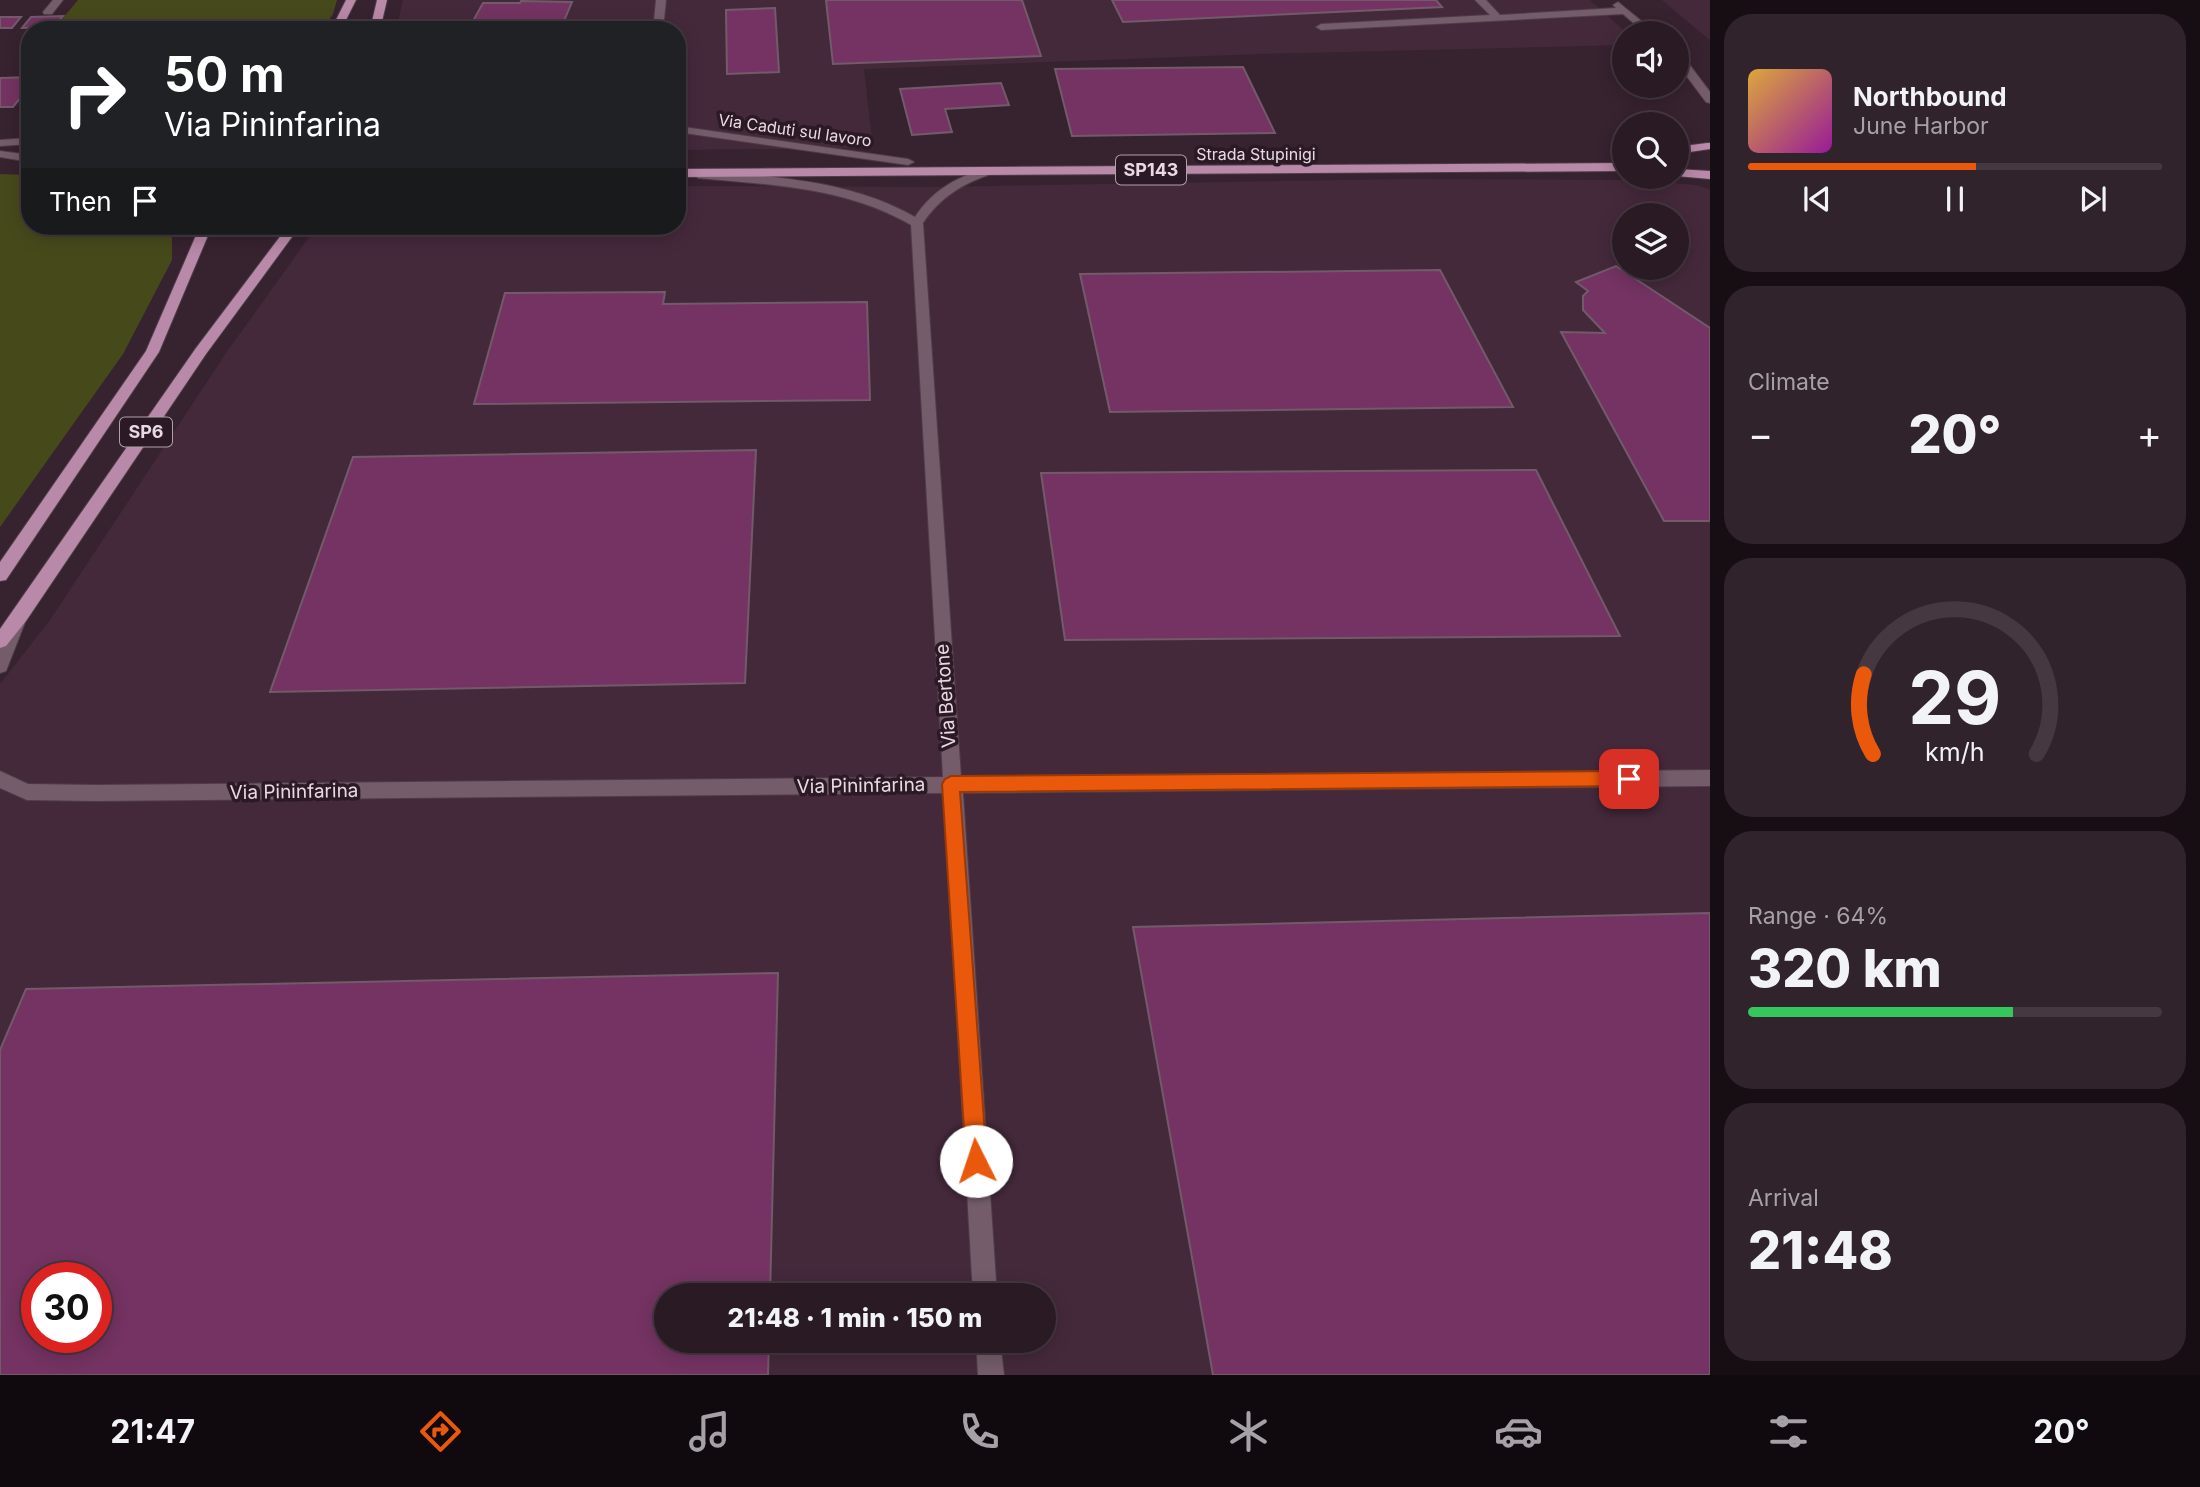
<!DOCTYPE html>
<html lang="en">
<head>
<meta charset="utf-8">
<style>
  :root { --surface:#291a24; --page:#31232c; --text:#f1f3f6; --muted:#a5a1a6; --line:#453841; --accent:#ea580c }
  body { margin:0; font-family:Inter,sans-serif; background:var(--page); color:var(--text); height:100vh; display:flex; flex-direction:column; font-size:26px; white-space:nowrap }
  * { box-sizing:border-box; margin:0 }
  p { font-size:23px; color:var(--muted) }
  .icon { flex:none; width:38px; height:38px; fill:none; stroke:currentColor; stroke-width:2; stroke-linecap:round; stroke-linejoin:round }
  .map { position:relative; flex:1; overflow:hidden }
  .sheet { display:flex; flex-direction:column; gap:14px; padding:14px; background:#170e14; width:490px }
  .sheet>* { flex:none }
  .banner { position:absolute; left:21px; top:21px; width:665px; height:214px; border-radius:28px; box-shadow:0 4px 18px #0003,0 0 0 2px var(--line); background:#202124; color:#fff; overflow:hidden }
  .buttons { position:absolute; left:1612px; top:21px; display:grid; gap:14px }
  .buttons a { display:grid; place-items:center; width:77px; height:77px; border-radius:50%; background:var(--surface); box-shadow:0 4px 18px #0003,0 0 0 2px var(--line); font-size:35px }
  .speed { position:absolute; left:21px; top:1262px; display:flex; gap:14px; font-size:35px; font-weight:700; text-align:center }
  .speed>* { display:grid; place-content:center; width:91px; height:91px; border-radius:50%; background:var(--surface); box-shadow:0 4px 18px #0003,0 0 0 2px var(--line); line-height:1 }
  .speed .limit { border:10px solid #d22; background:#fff; color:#111 }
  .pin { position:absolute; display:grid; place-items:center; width:60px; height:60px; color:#fff; margin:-30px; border-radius:14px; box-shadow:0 4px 10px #0006 }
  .me { position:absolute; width:77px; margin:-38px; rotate:356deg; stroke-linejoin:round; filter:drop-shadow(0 0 5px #0008) }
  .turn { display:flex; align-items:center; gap:24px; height:147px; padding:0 28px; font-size:32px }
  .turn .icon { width:91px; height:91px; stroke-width:2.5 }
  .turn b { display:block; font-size:49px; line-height:60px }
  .then { display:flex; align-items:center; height:66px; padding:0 28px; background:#0003; gap:14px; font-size:26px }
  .big { font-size:52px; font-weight:800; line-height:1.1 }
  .sheet .widget { flex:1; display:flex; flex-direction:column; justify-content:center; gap:10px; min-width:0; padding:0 24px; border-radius:28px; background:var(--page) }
  .sheet .dial { align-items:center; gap:0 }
  .dial svg { height:182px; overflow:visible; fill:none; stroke:var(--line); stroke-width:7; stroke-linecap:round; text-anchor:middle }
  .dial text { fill:var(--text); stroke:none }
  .song { display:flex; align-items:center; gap:21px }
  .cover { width:84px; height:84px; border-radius:10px; background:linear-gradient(135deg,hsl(40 70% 55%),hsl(300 70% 35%)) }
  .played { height:7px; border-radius:4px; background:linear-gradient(90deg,var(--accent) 55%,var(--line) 55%) }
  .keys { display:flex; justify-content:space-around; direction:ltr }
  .heat { display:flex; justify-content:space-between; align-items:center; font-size:38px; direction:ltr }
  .charge { height:10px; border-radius:5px; background:linear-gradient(90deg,#34c759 64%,var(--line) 0) }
  .trip { position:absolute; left:654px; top:1283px; width:402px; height:70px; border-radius:35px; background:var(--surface); box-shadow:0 4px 18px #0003,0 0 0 2px var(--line); font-weight:800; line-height:70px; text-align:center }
  .menu { display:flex; height:112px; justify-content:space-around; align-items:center; background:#100a0e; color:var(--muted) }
  .menu .icon { width:49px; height:49px }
  .menu .current { color:var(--accent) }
  .menu b { font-size:32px; color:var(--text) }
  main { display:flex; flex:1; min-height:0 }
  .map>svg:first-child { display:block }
  .built { fill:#44293b; fill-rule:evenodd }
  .green { fill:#464a1b }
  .building { fill:#743362; stroke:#725a6a; stroke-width:2; fill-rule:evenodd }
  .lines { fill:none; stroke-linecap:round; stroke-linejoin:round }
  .minor-casing { stroke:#4e3d48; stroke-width:2 }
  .major-casing { stroke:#4e3d48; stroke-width:2 }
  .minor { fill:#745c6b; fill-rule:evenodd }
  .major { fill:#b889a8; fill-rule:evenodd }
  .route { fill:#ea580c; stroke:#983908; stroke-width:2 }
  .labels { text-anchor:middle; stroke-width:7; stroke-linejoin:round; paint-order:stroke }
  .far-street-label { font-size:16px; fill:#e8dae2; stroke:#2c1926 }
  .shield { fill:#2c1926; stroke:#b0a0aa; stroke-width:2 }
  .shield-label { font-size:18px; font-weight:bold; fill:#e8dae2 }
  .street-label { font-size:19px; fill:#e8dae2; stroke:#2c1926 }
</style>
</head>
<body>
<main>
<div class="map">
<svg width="1710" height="1375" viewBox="0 0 1710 1375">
  <rect width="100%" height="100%" fill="#372230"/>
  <g class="built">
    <polygon points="403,0 1590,0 1627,33 1624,33 1624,45 1259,54 864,69 873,148 677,150 677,30 396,30"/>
    <polygon points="1662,0 1710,0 1710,40"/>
    <path d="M1406 179 1643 180 1695 185 1710 189V1375H0V684L50 620 226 353 312 233 322 226H677V186L932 187ZM1624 215H1676V268H1624ZM37 1278H96V1337H37ZM667 1295H1045V1340H667Z"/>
  </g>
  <g class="green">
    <polygon points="78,0 337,0 333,14 322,30 53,30"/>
    <polygon points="0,174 30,175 30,226 168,226 172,239 172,260 123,354 0,527"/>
  </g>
  <g class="building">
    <polygon points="826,0 1022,0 1041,56 833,64"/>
    <polygon points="1112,0 1436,0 1442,7 1123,22"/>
    <polygon points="521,1 572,2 561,28 556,30 468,30 483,3 520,3"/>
    <polygon points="775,8 779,72 727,74 726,10"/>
    <polygon points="63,16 54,27 22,28 31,17"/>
    <polygon points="0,17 21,17 12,28 0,28"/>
    <polygon points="1243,67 1275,133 1072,136 1055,69"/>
    <polygon points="30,77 30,86 13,107 0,107 0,78"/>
    <polygon points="1001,83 1009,105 945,109 952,132 912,135 900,89"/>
    <polygon points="1616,266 1710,328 1710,521 1664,521 1561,332 1605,333 1583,310 1583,296 1588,291 1576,282"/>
    <polygon points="1440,270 1513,407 1110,412 1080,274"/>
    <polygon points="665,292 663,304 867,302 870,400 474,404 505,293"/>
    <polygon points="756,450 745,683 270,692 353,457"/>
    <polygon points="1536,470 1620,636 1065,640 1041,473"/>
    <polygon points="1710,913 1710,1375 1213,1375 1133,927"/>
    <path d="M778 973 770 1295H667V1340H769L768 1375H0V1050L26 989ZM37 1278H96V1337H37Z"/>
  </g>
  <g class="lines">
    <g class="minor-casing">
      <g id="minor">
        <polygon points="53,0 63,0 52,14 44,14 43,12"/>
        <polygon points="656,0 666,0 663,30 653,30"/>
        <polygon points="1475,0 1486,0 1500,15 1616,8 1613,5 1618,2 1656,33 1645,33 1623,14 1321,30 1316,27 1321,24 1490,15"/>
        <polygon points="1676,55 1683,56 1710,92 1710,103 1706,102 1676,62"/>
        <polygon points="677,126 908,159 914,162 908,165 677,132"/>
        <polygon points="30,138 30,144 0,146 0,140"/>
        <polygon points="0,151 30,155 30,162 0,157"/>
        <path d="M990 167 994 169V173C964 183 941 196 923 223L961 777 1710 770V786L963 793 997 1295H973L944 793 96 801 27 800 0 788V771L28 784 96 785 943 777 911 225C845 187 772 185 698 178L692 174 698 170C772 177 848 179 915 217 933 189 959 176 990 167Z"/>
        <polygon points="18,613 24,615 26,620 6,671 0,673 0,644 12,615"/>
        <polygon points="976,1340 1000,1340 1004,1375 978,1375"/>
      </g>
    </g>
    <g class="major-casing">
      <g id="major">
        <polygon points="346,0 356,0 341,30 331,30"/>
        <polygon points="377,0 387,0 380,30 370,30"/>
        <polygon points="1707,143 1710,143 1710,149 1676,154 1676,147"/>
        <polygon points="1624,163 1624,171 677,177 677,169"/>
        <polygon points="1676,169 1710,171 1710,179 1676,176"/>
        <polygon points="200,226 212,226 159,352 6,580 0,581 0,562 146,351"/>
        <polygon points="288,226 300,226 206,354 26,621 6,646 0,648 0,629 196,348"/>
      </g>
    </g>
    <use href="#minor" class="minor"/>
    <use href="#major" class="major"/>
  </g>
  <polygon class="route" points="1629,771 1635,773 1637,779 1635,784 1629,786 960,792 987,1161 984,1168 976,1171 969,1168 966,1161 942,784 945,779 951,776"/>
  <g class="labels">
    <g class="far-street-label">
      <text transform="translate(795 130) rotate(8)" y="6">Via Caduti sul lavoro</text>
      <text x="1256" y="160">Strada Stupinigi</text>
    </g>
    <g class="shield">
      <rect x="1116" y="155.5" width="70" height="29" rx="5"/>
      <rect x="120" y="417.5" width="52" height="29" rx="5"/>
    </g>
    <g class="shield-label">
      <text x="1151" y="176">SP143</text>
      <text x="146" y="438">SP6</text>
    </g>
    <g class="street-label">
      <text transform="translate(945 696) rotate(-94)" y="7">Via Bertone</text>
      <text transform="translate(861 785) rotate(-1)" y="7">Via Pininfarina</text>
      <text transform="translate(294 791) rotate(-1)" y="7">Via Pininfarina</text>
    </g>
  </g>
</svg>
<div class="buttons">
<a><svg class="icon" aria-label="sound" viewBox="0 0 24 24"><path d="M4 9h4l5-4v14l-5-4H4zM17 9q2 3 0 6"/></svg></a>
<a><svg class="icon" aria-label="search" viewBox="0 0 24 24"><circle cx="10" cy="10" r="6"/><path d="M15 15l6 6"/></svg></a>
<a><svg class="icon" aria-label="layers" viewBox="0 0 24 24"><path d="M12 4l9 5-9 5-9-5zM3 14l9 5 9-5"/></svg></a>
</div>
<div class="speed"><div class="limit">30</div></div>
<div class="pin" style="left:1629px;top:779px;background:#d93025"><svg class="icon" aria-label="arrive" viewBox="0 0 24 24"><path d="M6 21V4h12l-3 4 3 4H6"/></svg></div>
<svg class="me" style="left:976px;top:1161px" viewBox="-20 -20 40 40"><circle r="19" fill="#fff"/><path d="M0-13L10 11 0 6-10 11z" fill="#ea580c"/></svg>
<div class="trip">21:48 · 1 min · 150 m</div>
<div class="banner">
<div class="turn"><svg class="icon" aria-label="right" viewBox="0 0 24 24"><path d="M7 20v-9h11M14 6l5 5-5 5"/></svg><div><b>50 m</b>Via Pininfarina</div></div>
<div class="then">Then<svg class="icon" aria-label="arrive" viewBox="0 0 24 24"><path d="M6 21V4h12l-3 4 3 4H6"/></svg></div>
</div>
</div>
<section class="sheet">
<div class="widget">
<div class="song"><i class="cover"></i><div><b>Northbound</b><p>June Harbor</p></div></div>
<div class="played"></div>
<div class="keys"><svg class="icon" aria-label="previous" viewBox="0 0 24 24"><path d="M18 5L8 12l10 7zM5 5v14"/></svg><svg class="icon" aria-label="pause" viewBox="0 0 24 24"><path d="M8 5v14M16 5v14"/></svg><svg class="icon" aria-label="next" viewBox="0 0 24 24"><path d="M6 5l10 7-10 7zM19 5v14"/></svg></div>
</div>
<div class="widget"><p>Climate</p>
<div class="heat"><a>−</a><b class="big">20°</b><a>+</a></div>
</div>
<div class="widget dial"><svg viewBox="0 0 100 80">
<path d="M14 69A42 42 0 1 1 86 69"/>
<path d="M14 69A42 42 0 0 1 10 34" stroke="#ea580c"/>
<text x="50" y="56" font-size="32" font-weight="700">29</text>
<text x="50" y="72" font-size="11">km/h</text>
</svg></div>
<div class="widget"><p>Range · 64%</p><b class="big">320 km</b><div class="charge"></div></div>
<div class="widget"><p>Arrival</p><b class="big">21:48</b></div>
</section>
</main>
<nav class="menu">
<b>21:47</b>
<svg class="icon current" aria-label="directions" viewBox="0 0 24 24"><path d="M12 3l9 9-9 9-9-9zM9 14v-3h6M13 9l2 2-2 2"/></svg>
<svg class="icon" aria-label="music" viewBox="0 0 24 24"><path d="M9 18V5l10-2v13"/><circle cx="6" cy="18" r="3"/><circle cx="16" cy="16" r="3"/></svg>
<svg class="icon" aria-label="phone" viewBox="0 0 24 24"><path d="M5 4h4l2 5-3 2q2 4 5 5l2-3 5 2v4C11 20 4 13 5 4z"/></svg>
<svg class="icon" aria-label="climate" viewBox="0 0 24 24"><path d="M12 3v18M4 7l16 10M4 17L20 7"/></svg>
<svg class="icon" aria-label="car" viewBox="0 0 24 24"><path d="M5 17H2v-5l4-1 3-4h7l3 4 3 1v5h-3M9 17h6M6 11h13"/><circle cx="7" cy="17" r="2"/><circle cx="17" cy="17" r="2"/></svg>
<svg class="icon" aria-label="filters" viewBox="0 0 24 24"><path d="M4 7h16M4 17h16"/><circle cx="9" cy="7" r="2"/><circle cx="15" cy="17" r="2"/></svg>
<b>20°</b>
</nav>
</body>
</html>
